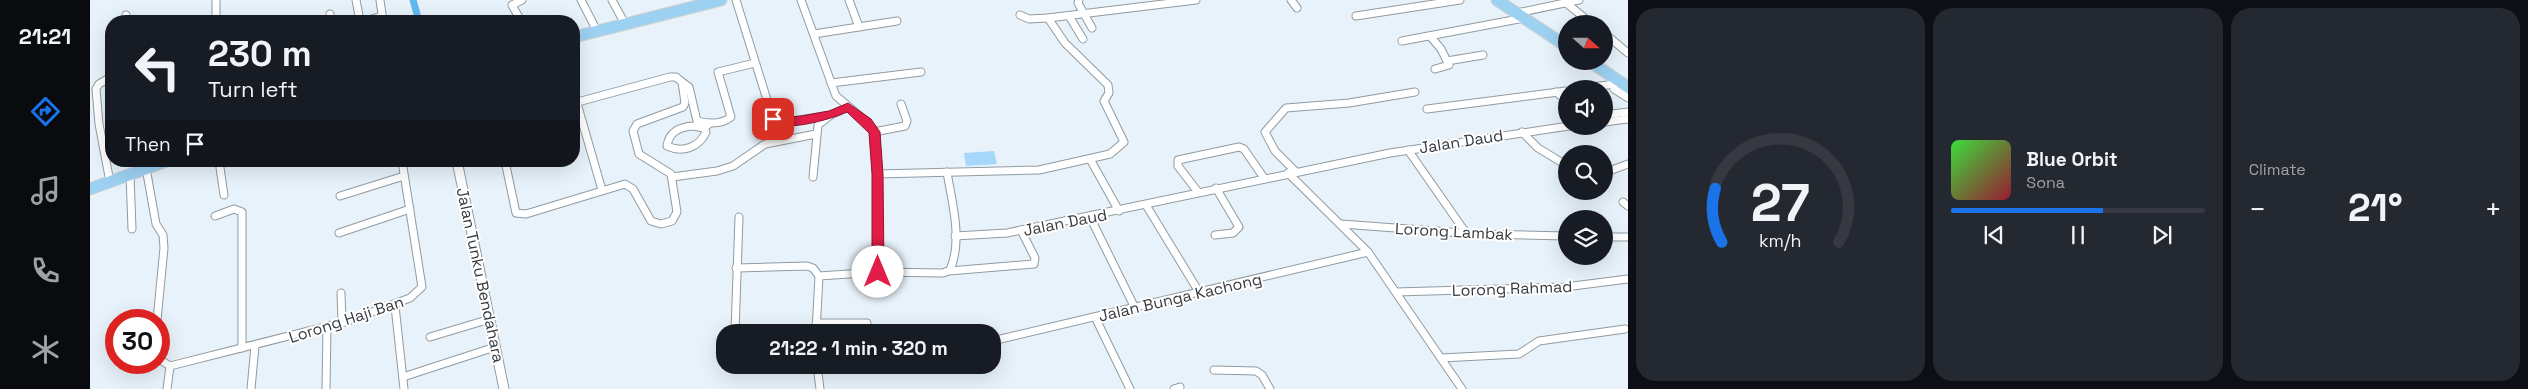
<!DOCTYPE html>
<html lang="en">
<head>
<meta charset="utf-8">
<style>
  :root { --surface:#171b24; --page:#242831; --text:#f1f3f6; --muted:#9ea1a6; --line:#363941; --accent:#1a73e8 }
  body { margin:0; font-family:"Space Grotesk",sans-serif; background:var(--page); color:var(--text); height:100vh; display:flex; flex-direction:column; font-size:19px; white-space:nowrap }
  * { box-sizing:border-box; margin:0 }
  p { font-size:16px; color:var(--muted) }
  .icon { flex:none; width:28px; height:28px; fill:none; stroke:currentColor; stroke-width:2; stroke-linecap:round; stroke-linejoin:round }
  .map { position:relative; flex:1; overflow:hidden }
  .drawer { display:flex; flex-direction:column; gap:8px; padding:8px; background:#0d0f14; width:900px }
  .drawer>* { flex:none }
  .top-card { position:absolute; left:15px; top:15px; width:475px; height:152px; border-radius:20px; box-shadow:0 5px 20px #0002; background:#171b24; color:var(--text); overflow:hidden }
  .needle { width:32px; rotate:111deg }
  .fabs { position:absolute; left:1468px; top:15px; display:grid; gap:10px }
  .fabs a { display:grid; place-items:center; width:55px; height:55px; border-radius:50%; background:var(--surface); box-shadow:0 5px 20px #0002; font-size:25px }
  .speed { position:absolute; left:15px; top:309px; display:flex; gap:10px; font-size:25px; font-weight:700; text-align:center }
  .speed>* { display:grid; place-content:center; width:65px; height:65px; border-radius:50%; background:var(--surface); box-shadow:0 5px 20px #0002; line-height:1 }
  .speed .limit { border:8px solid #d22; background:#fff; color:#111 }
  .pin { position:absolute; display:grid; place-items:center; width:42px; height:42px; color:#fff; margin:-21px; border-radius:10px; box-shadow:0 2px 8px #0006 }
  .me { position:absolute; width:55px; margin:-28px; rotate:0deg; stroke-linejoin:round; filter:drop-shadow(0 0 4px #0008) }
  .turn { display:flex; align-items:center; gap:18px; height:105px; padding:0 20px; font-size:22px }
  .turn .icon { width:65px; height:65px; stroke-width:2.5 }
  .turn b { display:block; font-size:35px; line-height:42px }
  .then { display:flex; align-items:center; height:48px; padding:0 20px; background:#0003; gap:10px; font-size:19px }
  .big { font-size:38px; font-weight:800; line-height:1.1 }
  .drawer .tile { flex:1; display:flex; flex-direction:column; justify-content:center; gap:8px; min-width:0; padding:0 18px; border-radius:20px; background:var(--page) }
  .drawer .dial { align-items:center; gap:0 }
  .dial svg { height:130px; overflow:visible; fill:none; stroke:var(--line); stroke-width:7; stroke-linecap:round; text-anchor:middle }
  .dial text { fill:var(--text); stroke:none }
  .song { display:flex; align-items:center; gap:15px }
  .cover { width:60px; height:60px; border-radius:8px; background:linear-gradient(135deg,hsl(120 70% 55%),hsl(350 70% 35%)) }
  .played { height:5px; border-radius:2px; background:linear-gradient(90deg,var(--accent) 60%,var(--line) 60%) }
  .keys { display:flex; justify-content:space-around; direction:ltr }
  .heat { display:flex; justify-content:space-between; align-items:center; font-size:28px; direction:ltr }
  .drawer .tiles { flex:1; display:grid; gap:8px; grid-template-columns:repeat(3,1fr) }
  .trip { position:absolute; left:626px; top:324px; width:285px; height:50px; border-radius:20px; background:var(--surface); box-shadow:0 5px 20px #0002; font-weight:800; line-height:50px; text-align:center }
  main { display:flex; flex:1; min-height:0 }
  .tabs { display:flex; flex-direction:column; width:90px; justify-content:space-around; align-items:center; background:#090b0e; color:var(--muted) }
  .tabs .icon { width:35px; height:35px }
  .tabs .current { color:var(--accent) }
  .tabs b { font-size:22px; color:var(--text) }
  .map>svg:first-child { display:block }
  .green { fill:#a6d8fb }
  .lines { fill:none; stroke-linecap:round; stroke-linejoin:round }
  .canal { stroke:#60b9f1; stroke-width:7 }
  .minor-casing { stroke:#909ba2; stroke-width:9 }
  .tertiary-casing { stroke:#909ba2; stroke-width:11 }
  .primary-casing { stroke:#cfd0d1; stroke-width:13 }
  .minor { stroke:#fff; stroke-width:7 }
  .tertiary { stroke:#fff; stroke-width:9 }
  .primary { stroke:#9cd1f2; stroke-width:11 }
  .route { fill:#e11d48; stroke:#92132f }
  .labels { text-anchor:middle; stroke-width:4; stroke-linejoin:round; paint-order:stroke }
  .street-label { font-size:16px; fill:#373b3f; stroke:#fff }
</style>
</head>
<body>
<main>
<nav class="tabs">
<b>21:21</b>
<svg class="icon current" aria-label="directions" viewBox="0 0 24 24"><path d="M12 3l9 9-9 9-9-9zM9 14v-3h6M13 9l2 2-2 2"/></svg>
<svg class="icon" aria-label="music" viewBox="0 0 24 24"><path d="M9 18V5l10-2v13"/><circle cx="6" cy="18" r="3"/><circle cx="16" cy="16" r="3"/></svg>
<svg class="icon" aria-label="phone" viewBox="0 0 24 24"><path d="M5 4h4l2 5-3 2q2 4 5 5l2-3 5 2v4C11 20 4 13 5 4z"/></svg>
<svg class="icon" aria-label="climate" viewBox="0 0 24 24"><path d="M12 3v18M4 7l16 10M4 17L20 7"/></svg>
</nav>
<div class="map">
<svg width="1538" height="389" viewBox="0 0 1538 389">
  <rect width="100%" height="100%" fill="#e7f2fa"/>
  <polygon class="green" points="904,151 907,164 876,166 874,153"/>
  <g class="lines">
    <polyline class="canal" points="323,0 329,21"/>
    <g class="minor-casing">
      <g id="minor">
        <polyline points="126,0 126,21"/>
        <polyline points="266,0 270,21"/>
        <polyline points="290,0 293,21"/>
        <polyline points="491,0 507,31"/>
        <polyline points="522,0 535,24"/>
        <polyline points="646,0 683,119 696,122 741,115"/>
        <path d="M711 0 746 96 777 122 784 132 787 174 788 272 853 273 860 270C873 240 862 203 857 172"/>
        <polyline points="759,0 769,27"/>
        <polyline points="989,0 988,3 1002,28"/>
        <polyline points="1201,0 1207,8"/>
        <polyline points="1475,2 1502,24"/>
        <polyline points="1427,13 1489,0"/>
        <polyline points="240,14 241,21"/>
        <polyline points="36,15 36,21"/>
        <polyline points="930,15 939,19 958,18 1106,0"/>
        <polyline points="979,16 993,39"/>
        <polyline points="1266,16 1370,0"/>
        <polyline points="78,21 82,20"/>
        <polyline points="275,21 292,16"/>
        <polyline points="431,21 422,5 432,0"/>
        <polyline points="1514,33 1538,53"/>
        <polyline points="724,34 807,21"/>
        <polyline points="1340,36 1351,49 1359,65 1345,69"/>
        <polyline points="1312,41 1434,18"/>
        <polyline points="1357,61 1393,55"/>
        <path d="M592 82 599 87 607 121C619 124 631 125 641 117L628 72 665 63"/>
        <polyline points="741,83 831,72"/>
        <polyline points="1490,89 1531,83"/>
        <polyline points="1524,89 1538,98"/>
        <polyline points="1466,92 1476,100"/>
        <polyline points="484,93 512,190"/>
        <polyline points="1337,109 1476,91"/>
        <polyline points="1514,115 1538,112"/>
        <polyline points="1514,122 1538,119"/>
        <path d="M603 126 614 128 616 132C609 148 592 153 577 146 579 132 589 127 603 126Z"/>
        <polyline points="614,128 619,124"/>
        <polyline points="784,132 815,126 817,121 811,104"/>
        <polyline points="1432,132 1448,148 1476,165"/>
        <polyline points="1318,150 1376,233"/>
        <polyline points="1000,159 1029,211"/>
        <polyline points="129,161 134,195"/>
        <polyline points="415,161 426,213 436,214 535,184 543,189 561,221 571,224 582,221 587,212 581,174 549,154 543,131 547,124 593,107 595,103 592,82 586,77 580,77 484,103"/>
        <polyline points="56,168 66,224 73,235 74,248 67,320"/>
        <polyline points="1205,171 1185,151 1175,132 1196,108 1259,103 1325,92"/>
        <polyline points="1198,173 1278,252 1372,389"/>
        <polyline points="1514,173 1538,164"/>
        <polyline points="40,174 42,229"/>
        <polyline points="787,174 949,170 1020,154 1034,142 1014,101 1019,93 1018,85 975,43 958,18"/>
        <polyline points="582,177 627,171 643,166 675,144 726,134"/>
        <polyline points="723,177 728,125 741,115 758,107"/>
        <polyline points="20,182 9,124 6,89 9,84 21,77"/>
        <polyline points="1108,192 1088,166 1088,160 1149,147 1154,149 1174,178"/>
        <polyline points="250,196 314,176"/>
        <polyline points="1533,202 1538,206"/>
        <polyline points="1056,205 1109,292"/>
        <polyline points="125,216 144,209 152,212 152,348"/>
        <polyline points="1000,217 1045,308"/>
        <polyline points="1251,224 1387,234 1476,236"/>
        <polyline points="249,233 320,209"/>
        <polyline points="1125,235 1143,233 1149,227 1126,188"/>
        <polyline points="865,236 917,233 1300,153 1479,126"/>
        <polyline points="1514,237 1538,237"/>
        <polyline points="646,268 717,266 723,268 729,276 726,332"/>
        <polyline points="859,271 944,264 945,258 931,230"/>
        <polyline points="729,276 788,272"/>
        <polyline points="1306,292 1475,287 1538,279"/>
        <polyline points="251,293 252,323"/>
        <polyline points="305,306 314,389"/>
        <polyline points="1005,317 1040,389"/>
        <polyline points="726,323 777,323"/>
        <polyline points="645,332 649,217"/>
        <polyline points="340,337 400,319"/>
        <polyline points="902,341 1278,252"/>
        <polyline points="1351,358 1429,354 1449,341 1535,329"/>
        <polyline points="69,359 80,366 77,389"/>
        <polyline points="727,365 730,389"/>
        <polyline points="80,366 258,321 320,298 332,287 312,161"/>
        <polyline points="1124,370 1166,371 1172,375 1180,389"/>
        <polyline points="313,377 405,347"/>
        <polyline points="161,389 165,346"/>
        <polyline points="236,389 237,328"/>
        <polyline points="1084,389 1090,387"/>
      </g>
    </g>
    <g class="tertiary-casing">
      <polyline id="tertiary" points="367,161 414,389"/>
    </g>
    <g class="primary-casing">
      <g id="primary">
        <polyline points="1407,0 1476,46"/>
        <polyline points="484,37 631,0"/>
        <polyline points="1499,61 1538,87"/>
        <polyline points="0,189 77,161"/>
      </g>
    </g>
    <use href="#minor" class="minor"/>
    <use href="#tertiary" class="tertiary"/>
    <use href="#primary" class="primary"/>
  </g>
  <path class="route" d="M758 103 781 119 790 132 793 174 794 272 788 277 782 272V174L779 133 757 112C742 119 689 135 677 119L683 115 691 118 711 116 739 111Z"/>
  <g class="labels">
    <g class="street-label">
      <text transform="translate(1371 141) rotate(-9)" y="6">Jalan Daud</text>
      <text transform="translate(975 222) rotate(-11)" y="6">Jalan Daud</text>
      <text transform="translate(1364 231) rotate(3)" y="6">Lorong Lambak</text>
      <text transform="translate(391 275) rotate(78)" y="6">Jalan Tunku Bendahara</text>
      <text transform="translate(1422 288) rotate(-2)" y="6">Lorong Rahmad</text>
      <text transform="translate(1090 297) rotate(-13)" y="6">Jalan Bunga Kachong</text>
      <text transform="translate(256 319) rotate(-18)" y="6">Lorong Haji Ban</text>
    </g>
  </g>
</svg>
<div class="fabs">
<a><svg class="needle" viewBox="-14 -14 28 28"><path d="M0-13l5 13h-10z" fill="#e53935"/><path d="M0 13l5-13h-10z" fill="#9ea1a6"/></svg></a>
<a><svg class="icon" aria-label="sound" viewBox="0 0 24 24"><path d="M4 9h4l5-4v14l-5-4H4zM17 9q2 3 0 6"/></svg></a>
<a><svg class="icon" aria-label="search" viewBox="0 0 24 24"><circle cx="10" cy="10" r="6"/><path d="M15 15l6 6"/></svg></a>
<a><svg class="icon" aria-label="layers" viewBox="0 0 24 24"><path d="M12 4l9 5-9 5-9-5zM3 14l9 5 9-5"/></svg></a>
</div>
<div class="speed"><div class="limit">30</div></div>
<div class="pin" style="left:683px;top:119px;background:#d93025"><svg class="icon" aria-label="arrive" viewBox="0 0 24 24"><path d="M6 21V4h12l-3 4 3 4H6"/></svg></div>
<svg class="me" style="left:788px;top:272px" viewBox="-20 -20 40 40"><circle r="19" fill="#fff"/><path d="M0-13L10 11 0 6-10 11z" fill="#e11d48"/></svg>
<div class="trip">21:22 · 1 min · 320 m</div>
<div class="top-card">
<div class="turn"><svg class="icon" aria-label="left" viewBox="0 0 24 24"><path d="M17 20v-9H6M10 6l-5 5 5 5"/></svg><div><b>230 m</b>Turn left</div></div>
<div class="then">Then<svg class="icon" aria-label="arrive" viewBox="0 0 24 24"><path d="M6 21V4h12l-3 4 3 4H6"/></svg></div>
</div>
</div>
<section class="drawer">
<div class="tiles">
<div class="tile dial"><svg viewBox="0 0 100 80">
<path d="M14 69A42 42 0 1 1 86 69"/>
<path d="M14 69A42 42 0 0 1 10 36" stroke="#1a73e8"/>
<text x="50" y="56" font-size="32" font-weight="700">27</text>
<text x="50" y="72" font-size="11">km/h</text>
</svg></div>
<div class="tile">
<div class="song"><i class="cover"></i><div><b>Blue Orbit</b><p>Sona</p></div></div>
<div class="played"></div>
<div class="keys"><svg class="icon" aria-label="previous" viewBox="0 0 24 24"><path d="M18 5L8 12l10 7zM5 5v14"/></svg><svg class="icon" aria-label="pause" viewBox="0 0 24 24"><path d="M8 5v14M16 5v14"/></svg><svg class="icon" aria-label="next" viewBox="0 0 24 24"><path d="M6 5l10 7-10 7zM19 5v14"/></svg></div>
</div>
<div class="tile"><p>Climate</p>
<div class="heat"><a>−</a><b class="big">21°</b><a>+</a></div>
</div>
</div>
</section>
</main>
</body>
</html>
